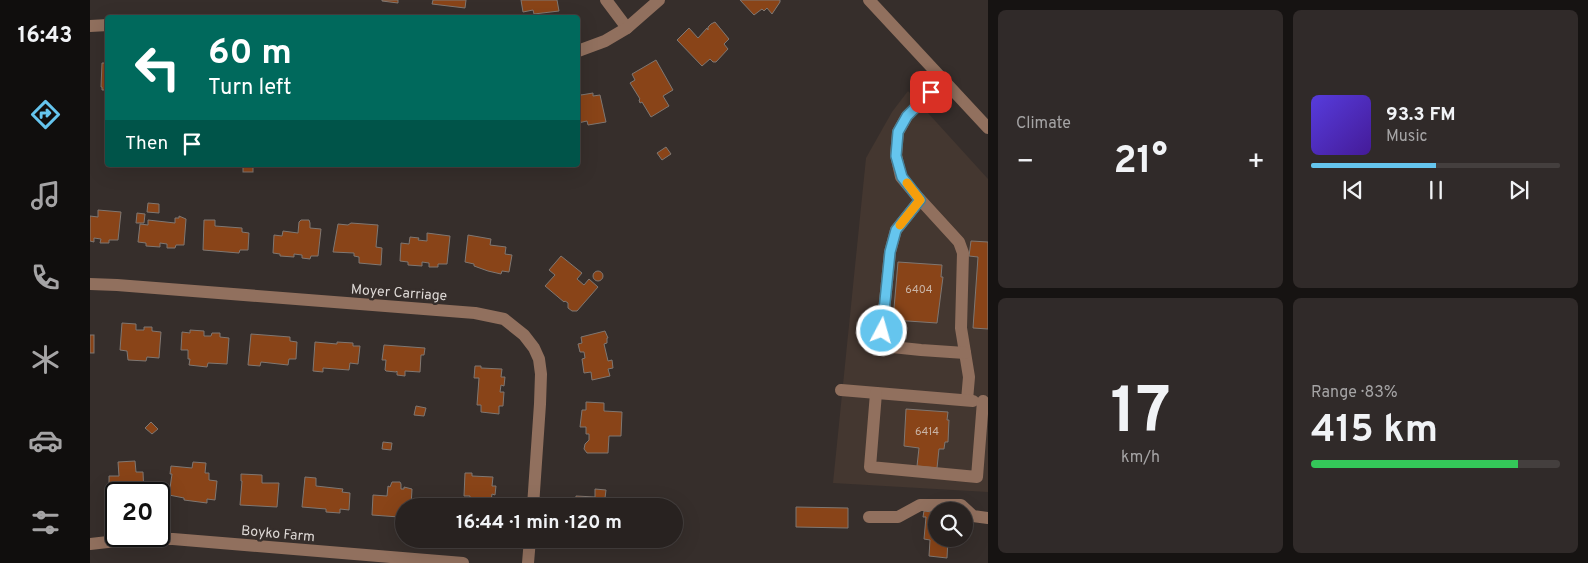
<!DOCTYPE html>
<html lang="en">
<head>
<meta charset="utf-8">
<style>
  :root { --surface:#282220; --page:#302a29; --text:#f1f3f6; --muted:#a5a4a5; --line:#443f3e; --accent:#65c5ee }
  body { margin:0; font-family:Overpass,sans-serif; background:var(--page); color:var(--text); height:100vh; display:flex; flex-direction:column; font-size:19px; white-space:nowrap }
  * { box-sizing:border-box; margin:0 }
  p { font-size:16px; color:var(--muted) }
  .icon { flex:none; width:28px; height:28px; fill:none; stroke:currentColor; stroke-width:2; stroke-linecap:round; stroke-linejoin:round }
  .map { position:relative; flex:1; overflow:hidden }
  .drawer { display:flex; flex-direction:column; gap:10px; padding:10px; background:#161312; width:600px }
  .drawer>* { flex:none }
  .guide { position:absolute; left:15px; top:15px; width:475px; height:152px; border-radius:5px; box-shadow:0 5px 20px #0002,0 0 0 1px var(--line); background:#00695c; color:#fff; overflow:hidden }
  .fabs { position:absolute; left:838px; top:502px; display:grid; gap:10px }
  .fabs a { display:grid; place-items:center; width:45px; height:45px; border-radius:50%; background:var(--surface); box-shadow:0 5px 20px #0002,0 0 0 1px var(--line); font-size:25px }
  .speed { position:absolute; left:15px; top:482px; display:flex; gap:10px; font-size:25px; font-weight:700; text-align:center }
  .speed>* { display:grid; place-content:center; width:65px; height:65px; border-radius:50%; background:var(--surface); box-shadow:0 5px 20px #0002,0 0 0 1px var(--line); line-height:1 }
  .speed .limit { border:2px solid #111; border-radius:8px; background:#fff; color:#111 }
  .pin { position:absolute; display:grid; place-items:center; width:42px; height:42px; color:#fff; margin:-21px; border-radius:10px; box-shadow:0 2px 8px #0006 }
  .me { position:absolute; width:55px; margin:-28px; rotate:6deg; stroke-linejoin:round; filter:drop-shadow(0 0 4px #0008) }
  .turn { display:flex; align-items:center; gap:18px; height:105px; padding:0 20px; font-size:22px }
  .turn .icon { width:65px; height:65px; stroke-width:2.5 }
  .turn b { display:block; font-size:35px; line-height:42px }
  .then { display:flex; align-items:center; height:48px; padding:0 20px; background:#0003; gap:10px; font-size:19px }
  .big { font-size:38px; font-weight:700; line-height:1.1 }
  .drawer .tile { flex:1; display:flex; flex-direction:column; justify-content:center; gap:8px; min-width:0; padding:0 18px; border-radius:8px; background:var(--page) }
  .drawer .dial { align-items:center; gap:0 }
  .dial b { font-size:65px; line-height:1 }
  .song { display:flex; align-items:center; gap:15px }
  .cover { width:60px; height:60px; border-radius:8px; background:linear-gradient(135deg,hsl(250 70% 55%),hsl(260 70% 35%)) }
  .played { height:5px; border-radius:2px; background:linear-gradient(90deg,var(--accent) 50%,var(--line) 50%) }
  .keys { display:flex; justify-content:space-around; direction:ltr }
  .heat { display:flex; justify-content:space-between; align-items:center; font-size:28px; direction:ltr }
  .charge { height:8px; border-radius:4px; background:linear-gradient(90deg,#34c759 83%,var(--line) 0) }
  .drawer .tiles { flex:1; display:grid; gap:10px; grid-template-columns:repeat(2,1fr) }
  .trip { position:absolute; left:305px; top:498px; width:288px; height:50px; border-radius:25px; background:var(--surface); box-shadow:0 5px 20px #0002,0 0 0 1px var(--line); font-weight:700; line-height:50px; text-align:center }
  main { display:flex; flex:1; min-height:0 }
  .tabs { display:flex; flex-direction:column; width:90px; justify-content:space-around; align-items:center; background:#100e0d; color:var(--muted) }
  .tabs .icon { width:35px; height:35px }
  .tabs .active { color:var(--accent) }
  .tabs b { font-size:22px; color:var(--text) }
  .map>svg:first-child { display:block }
  .built { fill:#443730 }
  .building { fill:#894418; stroke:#7f7772 }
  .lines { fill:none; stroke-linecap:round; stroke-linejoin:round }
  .minor { stroke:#91705e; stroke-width:12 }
  .route-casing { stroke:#42809b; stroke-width:12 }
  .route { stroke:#65c5ee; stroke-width:9 }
  .slow { stroke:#f59e0b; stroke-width:9 }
  .labels { text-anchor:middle; stroke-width:5; stroke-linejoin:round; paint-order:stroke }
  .number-label { font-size:11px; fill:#c9b4a6 }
  .street-label { font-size:14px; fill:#ded9d6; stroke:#362e2b }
</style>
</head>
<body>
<main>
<nav class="tabs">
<b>16:43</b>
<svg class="icon active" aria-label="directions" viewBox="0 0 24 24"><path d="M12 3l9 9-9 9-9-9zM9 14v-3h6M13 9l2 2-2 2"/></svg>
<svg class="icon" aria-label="music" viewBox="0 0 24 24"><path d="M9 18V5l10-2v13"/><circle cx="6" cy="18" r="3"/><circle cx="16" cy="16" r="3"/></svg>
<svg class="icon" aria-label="phone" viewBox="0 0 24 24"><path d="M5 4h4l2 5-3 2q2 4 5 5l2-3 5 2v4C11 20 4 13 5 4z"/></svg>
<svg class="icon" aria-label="climate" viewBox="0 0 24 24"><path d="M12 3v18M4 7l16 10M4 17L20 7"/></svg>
<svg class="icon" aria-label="car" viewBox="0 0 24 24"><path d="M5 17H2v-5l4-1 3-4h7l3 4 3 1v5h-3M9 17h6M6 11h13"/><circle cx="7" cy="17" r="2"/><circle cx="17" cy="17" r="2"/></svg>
<svg class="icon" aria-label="filters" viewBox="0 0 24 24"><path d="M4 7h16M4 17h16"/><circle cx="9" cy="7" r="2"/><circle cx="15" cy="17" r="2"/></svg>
</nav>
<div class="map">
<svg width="898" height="563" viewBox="0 0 898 563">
  <rect width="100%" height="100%" fill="#362e2b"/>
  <polygon class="built" points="818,91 898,179 898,492 743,483 776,158 802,112"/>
  <g class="building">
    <polygon points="292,0 308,0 308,3 292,1"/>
    <polygon points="343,0 376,0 375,8 342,4"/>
    <polygon points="431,0 467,0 469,11 444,14 443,10 433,12"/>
    <polygon points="650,0 690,0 690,2 682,14 677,8 674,11 672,9 664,15"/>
    <polygon points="625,22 639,39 634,44 638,49 626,62 623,62 620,59 612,66 587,40 599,28 608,38 617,28 618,30 618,27 621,24"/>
    <polygon points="566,60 583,90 573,96 579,106 561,117 552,102 550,103 549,100 550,99 540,83 545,80 542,74"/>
    <polygon points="12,63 18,63 18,90 12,90 12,87 11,87"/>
    <polygon points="488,93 490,93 491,95 503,93 503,96 510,95 516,122 498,125 497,121 488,123"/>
    <polygon points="576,147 581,154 572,160 567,153"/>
    <rect x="153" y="165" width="10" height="7"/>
    <polygon points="58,203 69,204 69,213 57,212"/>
    <polygon points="8,210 31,212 28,240 19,240 19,243 10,243 11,239 4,238 4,242 0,241 0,216 8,217"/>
    <polygon points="47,213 55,214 54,223 46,223"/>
    <polygon points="89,216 96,219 94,245 86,245 85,248 77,248 77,244 70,243 70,247 56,246 56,243 48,242 50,224 58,225 58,220 85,223 85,218 89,218"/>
    <polygon points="114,220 125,220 125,226 152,228 152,232 159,233 158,250 150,250 149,253 113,250"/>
    <polygon points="211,220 219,220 220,223 220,228 231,229 228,256 221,256 220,259 212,258 212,255 204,254 204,257 190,256 190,254 183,253 184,235 192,236 193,231 208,233 209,222"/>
    <polygon points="261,223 288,225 286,247 292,248 291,265 269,263 269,257 264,256 264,253 243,252 248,224 258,225"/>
    <polygon points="337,233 360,236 357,264 348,264 348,267 339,267 339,263 332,262 332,266 318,265 318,262 310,261 311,243 319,244 320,237 329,238 328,240 337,241"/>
    <polygon points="378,235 401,239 400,245 416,247 415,254 422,255 419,272 412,271 411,274 398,271 384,266 384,264 375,262"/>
    <polygon points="881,241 898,242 898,329 883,328 888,257 879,256"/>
    <polygon points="471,256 492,273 487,279 494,285 499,279 508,287 487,311 482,311 478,308 478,303 475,301 474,302 455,286 465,275 459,270"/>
    <polygon points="808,262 852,265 851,277 853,277 847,323 803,320"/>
    <circle cx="508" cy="276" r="5"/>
    <polygon points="32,323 46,324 46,330 54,330 54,327 62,327 62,331 71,332 69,358 57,357 56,361 38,360 37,351 30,350"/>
    <polygon points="100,330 114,331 114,336 121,336 122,333 130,333 130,337 139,338 137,364 118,363 117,367 99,365 100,359 98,359 98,350 91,350 92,332 100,333"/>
    <polygon points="515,331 518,338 517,338 517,343 514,344 518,361 522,360 523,368 518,369 520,376 502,380 501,372 494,373 492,359 495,358 494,352 490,352 488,344 492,343 491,337"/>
    <polygon points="161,334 200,337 200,341 207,342 206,359 199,359 198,365 171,362 170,366 158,365"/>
    <rect x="0" y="335" width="4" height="18"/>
    <polygon points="225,342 247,344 247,342 263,343 263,346 270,346 268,364 260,363 259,370 233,368 233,372 223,371"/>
    <polygon points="294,345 335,348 334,355 331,355 330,372 315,371 315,376 307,375 307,371 306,372 296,371 295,370 296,360 292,360"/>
    <polygon points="385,366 391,366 391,368 412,369 411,377 415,377 414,386 411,385 410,392 414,392 413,406 409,406 409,414 391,412 391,405 387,405 389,378 384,378"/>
    <polygon points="496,402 514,403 514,411 532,412 531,436 519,436 518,453 497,453 494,449 495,444 499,440 499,434 496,434 496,427 490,427 492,410 496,410"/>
    <polygon points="326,406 336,408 334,416 324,415"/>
    <polygon points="816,409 858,412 857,420 859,420 858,442 855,442 854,449 849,449 847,468 827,466 829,448 814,446"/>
    <polygon points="61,422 68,429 62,434 55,428"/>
    <polygon points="293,442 302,443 301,450 292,449"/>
    <polygon points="45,461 46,472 53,472 54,494 26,494 26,496 19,496 19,476 29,476 28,462"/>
    <polygon points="103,462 116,463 115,473 119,473 119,480 127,481 125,500 117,499 117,503 94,500 94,498 79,495 82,474 80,474 81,466 102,468"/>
    <polygon points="375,473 382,473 382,476 403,477 402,486 406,486 405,495 402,494 401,501 405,501 404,506 376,506 376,505 379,505 380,496 374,496"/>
    <polygon points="151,474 172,475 172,483 189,483 187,507 150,505 152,481 151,481"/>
    <polygon points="215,477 226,478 226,486 253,489 252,492 260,493 259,510 250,509 250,513 236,512 236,509 212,507"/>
    <polygon points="302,482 310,482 311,484 311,489 314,489 314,487 322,489 321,506 314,506 314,515 309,515 309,517 282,515 283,495 297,496 298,486 300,487"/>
    <polygon points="505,489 516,490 515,498 522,499 521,506 485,506 486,496 505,497"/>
    <polygon points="706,507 758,508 758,528 706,527"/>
    <polygon points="842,509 863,511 846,511 846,539 861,539 861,541 858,540 857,558 839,556 840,540 834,539 836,517 833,517 834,511 842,512"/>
  </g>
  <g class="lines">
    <g class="minor">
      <polyline points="516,0 537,28"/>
      <polyline points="779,0 898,128"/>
      <polyline points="0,26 18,25"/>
      <polyline points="488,51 515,41 537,28 569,0"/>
      <polyline points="853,80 817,116 808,132 806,155 811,177 826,195 869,242 873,253 871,328 879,377 877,400"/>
      <polyline points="830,200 806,230 800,252 792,331 802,347 831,350 875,353"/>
      <polyline points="0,284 27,285 385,313 414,319 434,335 444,348 449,359 451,374 450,404 443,506"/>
      <polyline points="751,390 883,401"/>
      <polyline points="786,393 780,467 887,477 893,401"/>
      <polyline points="779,517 808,517 830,505 871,505 883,516 898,518"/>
      <polyline points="0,544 44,539 83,539 373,563"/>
      <polyline points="438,563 440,539"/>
    </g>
  </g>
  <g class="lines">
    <g class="route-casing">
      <polyline id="route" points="792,331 800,252 806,230 830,200 812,177 806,156 808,132 817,116 841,92"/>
    </g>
    <use href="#route" class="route"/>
    <polyline class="slow" points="810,225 830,200 817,183"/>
  </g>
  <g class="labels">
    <g class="number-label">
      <text x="829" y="293">6404</text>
      <text x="837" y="435">6414</text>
    </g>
    <g class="street-label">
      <text transform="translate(309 292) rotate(4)" y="5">Moyer Carriage</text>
      <text transform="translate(188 533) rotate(5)" y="5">Boyko Farm</text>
    </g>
  </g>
</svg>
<div class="fabs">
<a><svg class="icon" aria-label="search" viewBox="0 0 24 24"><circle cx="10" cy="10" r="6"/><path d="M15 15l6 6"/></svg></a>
</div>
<div class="speed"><div class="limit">20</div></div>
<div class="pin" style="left:841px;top:92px;background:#d93025"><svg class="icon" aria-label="arrive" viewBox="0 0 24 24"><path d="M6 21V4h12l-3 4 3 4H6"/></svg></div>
<svg class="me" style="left:792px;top:331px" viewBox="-20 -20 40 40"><circle r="17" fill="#65c5ee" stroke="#fff" stroke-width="3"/><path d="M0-11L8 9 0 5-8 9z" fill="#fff"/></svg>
<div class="trip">16:44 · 1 min · 120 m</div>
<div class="guide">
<div class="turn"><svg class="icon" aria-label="left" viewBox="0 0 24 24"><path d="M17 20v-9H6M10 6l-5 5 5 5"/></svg><div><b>60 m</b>Turn left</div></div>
<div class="then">Then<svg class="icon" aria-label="arrive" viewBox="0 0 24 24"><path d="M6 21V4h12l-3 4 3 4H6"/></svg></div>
</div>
</div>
<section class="drawer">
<div class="tiles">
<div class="tile"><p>Climate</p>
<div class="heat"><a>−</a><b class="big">21°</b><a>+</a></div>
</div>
<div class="tile">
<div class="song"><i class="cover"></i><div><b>93.3 FM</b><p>Music</p></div></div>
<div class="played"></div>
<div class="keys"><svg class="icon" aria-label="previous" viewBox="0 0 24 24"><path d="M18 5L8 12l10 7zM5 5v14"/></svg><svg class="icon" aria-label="pause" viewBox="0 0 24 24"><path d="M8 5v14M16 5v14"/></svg><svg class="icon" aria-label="next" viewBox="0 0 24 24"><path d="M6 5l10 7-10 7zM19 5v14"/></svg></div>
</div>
<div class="tile dial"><b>17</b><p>km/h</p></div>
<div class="tile"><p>Range · 83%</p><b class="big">415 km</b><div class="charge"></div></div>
</div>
</section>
</main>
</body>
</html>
